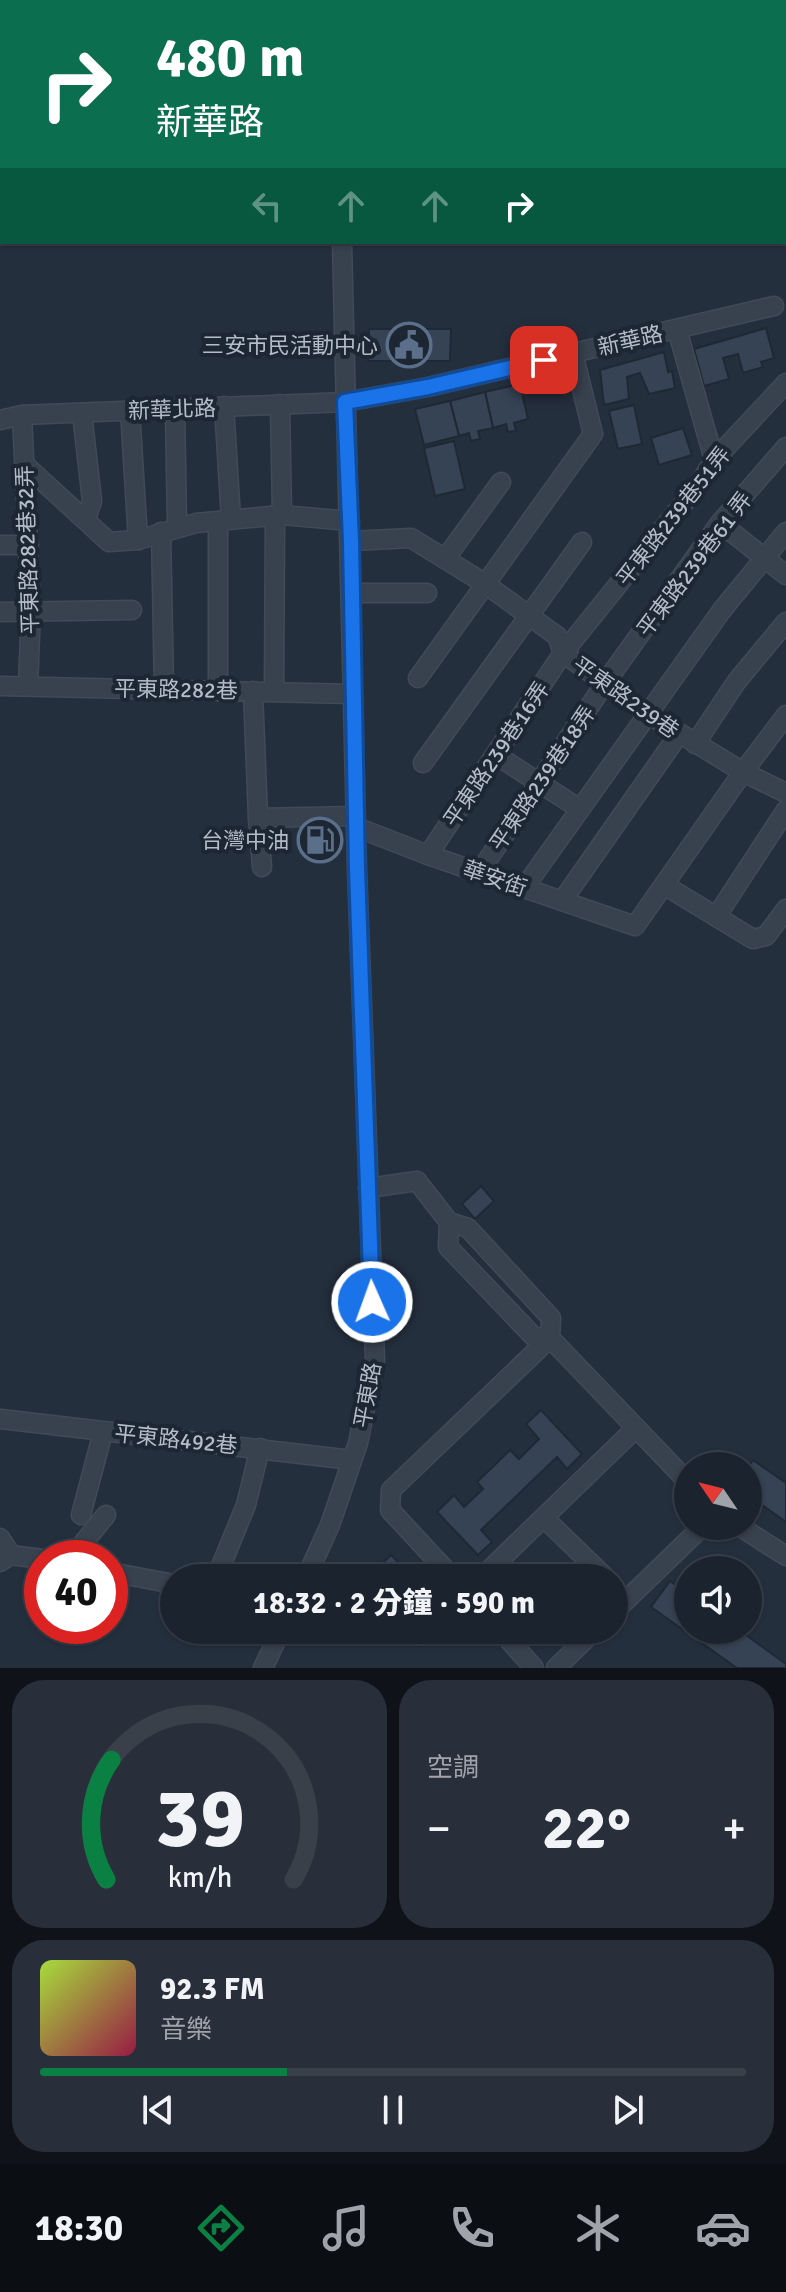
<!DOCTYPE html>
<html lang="zh-TW">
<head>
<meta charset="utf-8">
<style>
  :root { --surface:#1b232e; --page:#282f3a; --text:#f1f3f6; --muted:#a0a4aa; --line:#39404a; --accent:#0b8043 }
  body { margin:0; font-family:Signika,"Noto Sans TC",sans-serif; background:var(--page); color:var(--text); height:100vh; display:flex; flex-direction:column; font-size:30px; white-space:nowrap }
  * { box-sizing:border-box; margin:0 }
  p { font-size:26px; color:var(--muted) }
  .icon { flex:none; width:44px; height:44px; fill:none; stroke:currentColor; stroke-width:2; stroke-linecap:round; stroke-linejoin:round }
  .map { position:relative; height:1668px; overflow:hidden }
  .drawer { display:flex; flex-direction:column; gap:12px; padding:12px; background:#0f1319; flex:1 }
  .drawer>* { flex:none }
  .guide { position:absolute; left:0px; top:0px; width:786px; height:244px; box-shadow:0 2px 6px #0004,0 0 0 2px var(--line); background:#0b6e4f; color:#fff; overflow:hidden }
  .needle { width:52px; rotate:305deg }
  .buttons { position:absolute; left:674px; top:1452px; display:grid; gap:16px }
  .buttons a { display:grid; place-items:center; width:88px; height:88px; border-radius:50%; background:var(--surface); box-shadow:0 2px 6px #0004,0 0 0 2px var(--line); font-size:40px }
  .speed { position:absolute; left:24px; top:1540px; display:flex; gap:16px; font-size:40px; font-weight:700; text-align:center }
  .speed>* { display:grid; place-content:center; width:104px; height:104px; border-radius:50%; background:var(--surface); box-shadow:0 2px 6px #0004,0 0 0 2px var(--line); line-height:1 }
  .speed .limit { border:12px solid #d22; background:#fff; color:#111 }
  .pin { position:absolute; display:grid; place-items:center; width:68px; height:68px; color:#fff; margin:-34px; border-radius:16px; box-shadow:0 4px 12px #0006 }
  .me { position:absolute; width:88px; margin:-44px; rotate:358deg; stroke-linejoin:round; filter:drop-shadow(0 0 6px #0008) }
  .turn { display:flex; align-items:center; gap:28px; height:168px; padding:0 24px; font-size:36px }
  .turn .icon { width:104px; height:104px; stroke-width:2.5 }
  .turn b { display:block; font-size:56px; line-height:68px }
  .lanes { display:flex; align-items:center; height:76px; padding:0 24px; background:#0003; justify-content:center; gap:40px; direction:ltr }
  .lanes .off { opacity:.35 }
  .big { font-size:60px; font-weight:800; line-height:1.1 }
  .drawer .tile { flex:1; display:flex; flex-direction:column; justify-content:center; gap:12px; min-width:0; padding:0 28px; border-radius:32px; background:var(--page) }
  .drawer .dial { align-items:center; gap:0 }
  .dial svg { height:208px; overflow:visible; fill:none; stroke:var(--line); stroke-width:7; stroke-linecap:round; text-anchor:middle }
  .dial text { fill:var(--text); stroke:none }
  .song { display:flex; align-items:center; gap:24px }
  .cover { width:96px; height:96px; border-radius:12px; background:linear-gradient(135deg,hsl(80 70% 55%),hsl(340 70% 35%)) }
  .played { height:8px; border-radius:4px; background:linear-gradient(90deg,var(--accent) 35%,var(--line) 35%) }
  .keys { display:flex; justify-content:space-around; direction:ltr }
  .heat { display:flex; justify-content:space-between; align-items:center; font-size:44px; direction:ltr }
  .drawer .tiles { flex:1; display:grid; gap:12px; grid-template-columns:1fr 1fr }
  .tile:last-child { grid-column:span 2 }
  .trip { position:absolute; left:160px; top:1564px; width:468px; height:80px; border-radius:40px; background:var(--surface); box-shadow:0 2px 6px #0004,0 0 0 2px var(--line); font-weight:800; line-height:80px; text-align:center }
  .tabs { display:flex; height:128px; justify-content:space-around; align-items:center; background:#0b0e12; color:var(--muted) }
  .tabs .icon { width:56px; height:56px }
  .tabs .current { color:var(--accent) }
  .tabs b { font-size:36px; color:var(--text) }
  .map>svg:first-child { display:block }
  .building { fill:#364354; stroke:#1f2835; stroke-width:2 }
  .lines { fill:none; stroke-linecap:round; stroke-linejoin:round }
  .minor-casing { stroke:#414a57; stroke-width:21 }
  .minor { stroke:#38414e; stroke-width:18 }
  .route-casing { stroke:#114b97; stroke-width:20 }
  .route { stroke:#1a73e8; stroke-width:14 }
  .labels { text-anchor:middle; stroke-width:8; stroke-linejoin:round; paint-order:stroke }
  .street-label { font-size:22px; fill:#b4bcc9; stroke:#1d2633 }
  .poi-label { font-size:22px; fill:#b4bcc9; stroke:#1d2633; text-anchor:end }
</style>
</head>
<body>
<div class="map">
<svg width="786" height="1668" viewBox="0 0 786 1668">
  <rect width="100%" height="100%" fill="#242f3e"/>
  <g class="building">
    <polygon points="766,328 774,358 761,362 763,367 743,373 738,354 723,358 729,379 704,386 694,349"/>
    <polygon points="369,329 451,329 450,361 368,361"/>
    <polygon points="664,352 668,372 672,371 675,388 649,394 640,373 627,377 629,399 604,405 600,370"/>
    <polygon points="520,384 528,419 514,423 516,431 508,432 506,424 493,428 485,392"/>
    <polygon points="485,392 493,428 478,431 480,439 471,441 469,433 459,436 450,401"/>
    <polygon points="450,401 459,436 424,445 415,409"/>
    <polygon points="634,405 642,444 618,449 609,411"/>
    <polygon points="683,428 692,455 659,465 651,438"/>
    <polygon points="454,441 465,489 435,496 424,448"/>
    <polygon points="481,1186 494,1201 475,1219 462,1204"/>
    <polygon points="541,1410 582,1454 567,1469 557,1457 481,1530 492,1542 478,1555 437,1512 454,1495 464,1507 483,1489 477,1482 510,1450 519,1459 539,1439 526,1424"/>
    <polygon points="753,1460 786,1483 786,1522 748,1495 748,1467"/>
    <polygon points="391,1555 414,1578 367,1578"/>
    <polygon points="670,1581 688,1594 688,1630 739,1630 786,1664 786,1668 737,1668 651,1607"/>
    <polygon points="408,1630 435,1630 419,1646 405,1632"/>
  </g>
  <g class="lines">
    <g class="minor-casing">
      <g id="minor">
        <polyline points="749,0 752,2"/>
        <polyline points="235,2 236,0"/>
        <polyline points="358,2 359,0"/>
        <polyline points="432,2 433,0"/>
        <polyline points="784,26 786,27"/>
        <polyline points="784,93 786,94"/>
        <polyline points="677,329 714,460"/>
        <polyline points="280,404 282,515"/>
        <polyline points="224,406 231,519"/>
        <polyline points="175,408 177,526"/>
        <polyline points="130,410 138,540"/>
        <polyline points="82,413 92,501 86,519"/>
        <polyline points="22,415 31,609 28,686"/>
        <polyline points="0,420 22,415 345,402 428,387 774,306"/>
        <polyline points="25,465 109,542 138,540 196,523 282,515 350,521"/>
        <polyline points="720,523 786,575"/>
        <polyline points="161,532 164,689"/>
        <polyline points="351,541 411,538 484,583 557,636 563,653 648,714 743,772 786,793"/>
        <polyline points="0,545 29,545"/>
        <polyline points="445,559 501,482"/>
        <polyline points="351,593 427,593"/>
        <polyline points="0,612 132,610"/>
        <polyline points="418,678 593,434 573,353"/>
        <polyline points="0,686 352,694"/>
        <polyline points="218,691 218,521"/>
        <polyline points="253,691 258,818 262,867"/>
        <polyline points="274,692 275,515"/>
        <polyline points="695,744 737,681 786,622"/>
        <polyline points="496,755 580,809"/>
        <polyline points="423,763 582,542"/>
        <polyline points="258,818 355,816"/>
        <polyline points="356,827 428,855 635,926 743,772 786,715"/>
        <polyline points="428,855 563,653 699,484 714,460 786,383"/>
        <polyline points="479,873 605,683 720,523 786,447"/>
        <polyline points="664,885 753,939 766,936 786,909"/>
        <polyline points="524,888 722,610 786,532"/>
        <polyline points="562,901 679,734"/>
        <polyline points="716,917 786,810"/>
        <polyline points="368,1188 417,1181 449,1222 468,1228 551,1318 550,1338 391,1490 390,1510 453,1578"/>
        <polyline points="449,1222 448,1247 534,1337 550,1338 688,1482"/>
        <polyline points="0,1419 352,1460"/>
        <polyline points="81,1515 103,1432"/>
        <polyline points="544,1518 606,1578"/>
        <polyline points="739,1526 786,1556"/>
        <polyline points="0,1538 11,1555"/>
        <polyline points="71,1558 106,1515"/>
        <polyline points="0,1562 11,1555 42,1559"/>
        <polyline points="110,1572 174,1584"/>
        <polyline points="216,1578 246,1505 260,1448"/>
        <polyline points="306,1578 330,1525 358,1443 375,1360 357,869 342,242"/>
        <polyline points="481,1578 636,1428"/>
        <polyline points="614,1612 703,1526"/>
        <polyline points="500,1630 534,1668"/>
        <polyline points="263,1668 281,1630"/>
        <polyline points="556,1668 595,1630"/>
      </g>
    </g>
    <use href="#minor" class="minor"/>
  </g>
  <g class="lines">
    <g class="route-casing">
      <polyline id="route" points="372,1302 357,869 351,541 345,402 428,387 544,360"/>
    </g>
    <use href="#route" class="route"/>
  </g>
  <defs>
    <g id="civic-ring" transform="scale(2.3)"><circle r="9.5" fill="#1d2633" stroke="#5c6f8a" stroke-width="1.5"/><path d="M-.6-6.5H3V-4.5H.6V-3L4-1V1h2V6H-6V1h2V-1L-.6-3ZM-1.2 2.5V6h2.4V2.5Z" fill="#5c6f8a"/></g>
    <g id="fuel-ring" transform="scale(2.3)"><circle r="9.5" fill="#1d2633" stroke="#5c6f8a" stroke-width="1.5"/><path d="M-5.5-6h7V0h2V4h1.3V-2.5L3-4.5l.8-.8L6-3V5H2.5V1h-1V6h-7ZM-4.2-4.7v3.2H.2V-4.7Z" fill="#5c6f8a"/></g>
  </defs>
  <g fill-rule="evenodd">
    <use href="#civic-ring" x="409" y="345"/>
    <use href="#fuel-ring" x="320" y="840"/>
  </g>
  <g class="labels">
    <g class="street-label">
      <text transform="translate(630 340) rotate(-13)" y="8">新華路</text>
      <text transform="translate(172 409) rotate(-2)" y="8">新華北路</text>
      <text transform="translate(673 516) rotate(-52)" y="8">平東路239巷51弄</text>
      <text transform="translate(27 550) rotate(-92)" y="8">平東路282巷32弄</text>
      <text transform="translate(694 564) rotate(-53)" y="8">平東路239巷61 弄</text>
      <text transform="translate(176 689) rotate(1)" y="8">平東路282巷</text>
      <text transform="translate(626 697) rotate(35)" y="8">平東路239巷</text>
      <text transform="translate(496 754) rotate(-56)" y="8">平東路239巷16弄</text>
      <text transform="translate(542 778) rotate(-56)" y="8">平東路239巷18弄</text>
      <text transform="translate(495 878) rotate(19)" y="8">華安街</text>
      <text transform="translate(367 1395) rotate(-80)" y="8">平東路</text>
      <text transform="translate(176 1439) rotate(6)" y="8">平東路492巷</text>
    </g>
    <g class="poi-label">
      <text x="378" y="353">三安市民活動中心</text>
      <text x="289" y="848">台灣中油</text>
    </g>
  </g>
</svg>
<div class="buttons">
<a><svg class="needle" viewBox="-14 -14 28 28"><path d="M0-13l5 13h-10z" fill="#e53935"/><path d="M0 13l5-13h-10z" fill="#a0a4aa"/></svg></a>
<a><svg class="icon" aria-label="sound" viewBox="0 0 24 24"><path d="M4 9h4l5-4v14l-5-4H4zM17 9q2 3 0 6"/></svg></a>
</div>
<div class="speed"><div class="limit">40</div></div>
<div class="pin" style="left:544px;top:360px;background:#d93025"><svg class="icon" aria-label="arrive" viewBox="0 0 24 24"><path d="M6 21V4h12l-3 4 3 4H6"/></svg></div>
<svg class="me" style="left:372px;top:1302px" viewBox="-20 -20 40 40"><circle r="17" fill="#1a73e8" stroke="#fff" stroke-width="3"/><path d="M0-11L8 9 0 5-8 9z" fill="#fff"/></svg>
<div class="trip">18:32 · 2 分鐘 · 590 m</div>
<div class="guide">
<div class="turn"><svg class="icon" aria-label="right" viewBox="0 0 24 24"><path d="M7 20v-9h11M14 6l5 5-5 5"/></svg><div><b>480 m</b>新華路</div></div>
<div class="lanes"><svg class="icon off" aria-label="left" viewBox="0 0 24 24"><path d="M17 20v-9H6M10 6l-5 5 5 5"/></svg><svg class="icon off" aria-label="ahead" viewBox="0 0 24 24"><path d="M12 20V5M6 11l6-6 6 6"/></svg><svg class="icon off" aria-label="ahead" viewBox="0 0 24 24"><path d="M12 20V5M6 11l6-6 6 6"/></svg><svg class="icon" aria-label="right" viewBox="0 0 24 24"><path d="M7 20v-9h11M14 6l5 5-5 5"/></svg></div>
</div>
</div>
<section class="drawer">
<div class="tiles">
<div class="tile dial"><svg viewBox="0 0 100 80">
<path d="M14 69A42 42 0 1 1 86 69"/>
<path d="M14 69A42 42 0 0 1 16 23" stroke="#0b8043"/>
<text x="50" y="56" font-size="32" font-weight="700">39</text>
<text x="50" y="72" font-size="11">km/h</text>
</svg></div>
<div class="tile"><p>空調</p>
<div class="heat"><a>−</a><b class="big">22°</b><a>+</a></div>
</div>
<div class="tile">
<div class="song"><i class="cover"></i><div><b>92.3 FM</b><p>音樂</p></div></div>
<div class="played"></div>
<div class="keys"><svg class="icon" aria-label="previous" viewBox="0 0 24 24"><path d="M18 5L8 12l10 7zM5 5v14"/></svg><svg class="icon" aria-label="pause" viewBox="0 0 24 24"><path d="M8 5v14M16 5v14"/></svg><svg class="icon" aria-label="next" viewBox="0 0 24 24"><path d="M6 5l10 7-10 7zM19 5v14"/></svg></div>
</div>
</div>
</section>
<nav class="tabs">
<b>18:30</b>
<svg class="icon current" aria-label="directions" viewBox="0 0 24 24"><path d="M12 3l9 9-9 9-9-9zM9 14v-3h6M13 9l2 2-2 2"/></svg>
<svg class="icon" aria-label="music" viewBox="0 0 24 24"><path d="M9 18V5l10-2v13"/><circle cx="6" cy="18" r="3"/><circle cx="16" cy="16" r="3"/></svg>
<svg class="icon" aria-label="phone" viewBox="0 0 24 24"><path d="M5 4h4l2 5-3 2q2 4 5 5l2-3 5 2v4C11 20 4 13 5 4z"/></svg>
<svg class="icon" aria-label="climate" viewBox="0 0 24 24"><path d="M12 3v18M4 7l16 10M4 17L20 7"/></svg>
<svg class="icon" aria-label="car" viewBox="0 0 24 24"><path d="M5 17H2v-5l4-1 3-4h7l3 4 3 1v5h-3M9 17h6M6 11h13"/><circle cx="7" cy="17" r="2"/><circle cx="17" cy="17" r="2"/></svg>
</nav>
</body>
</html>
